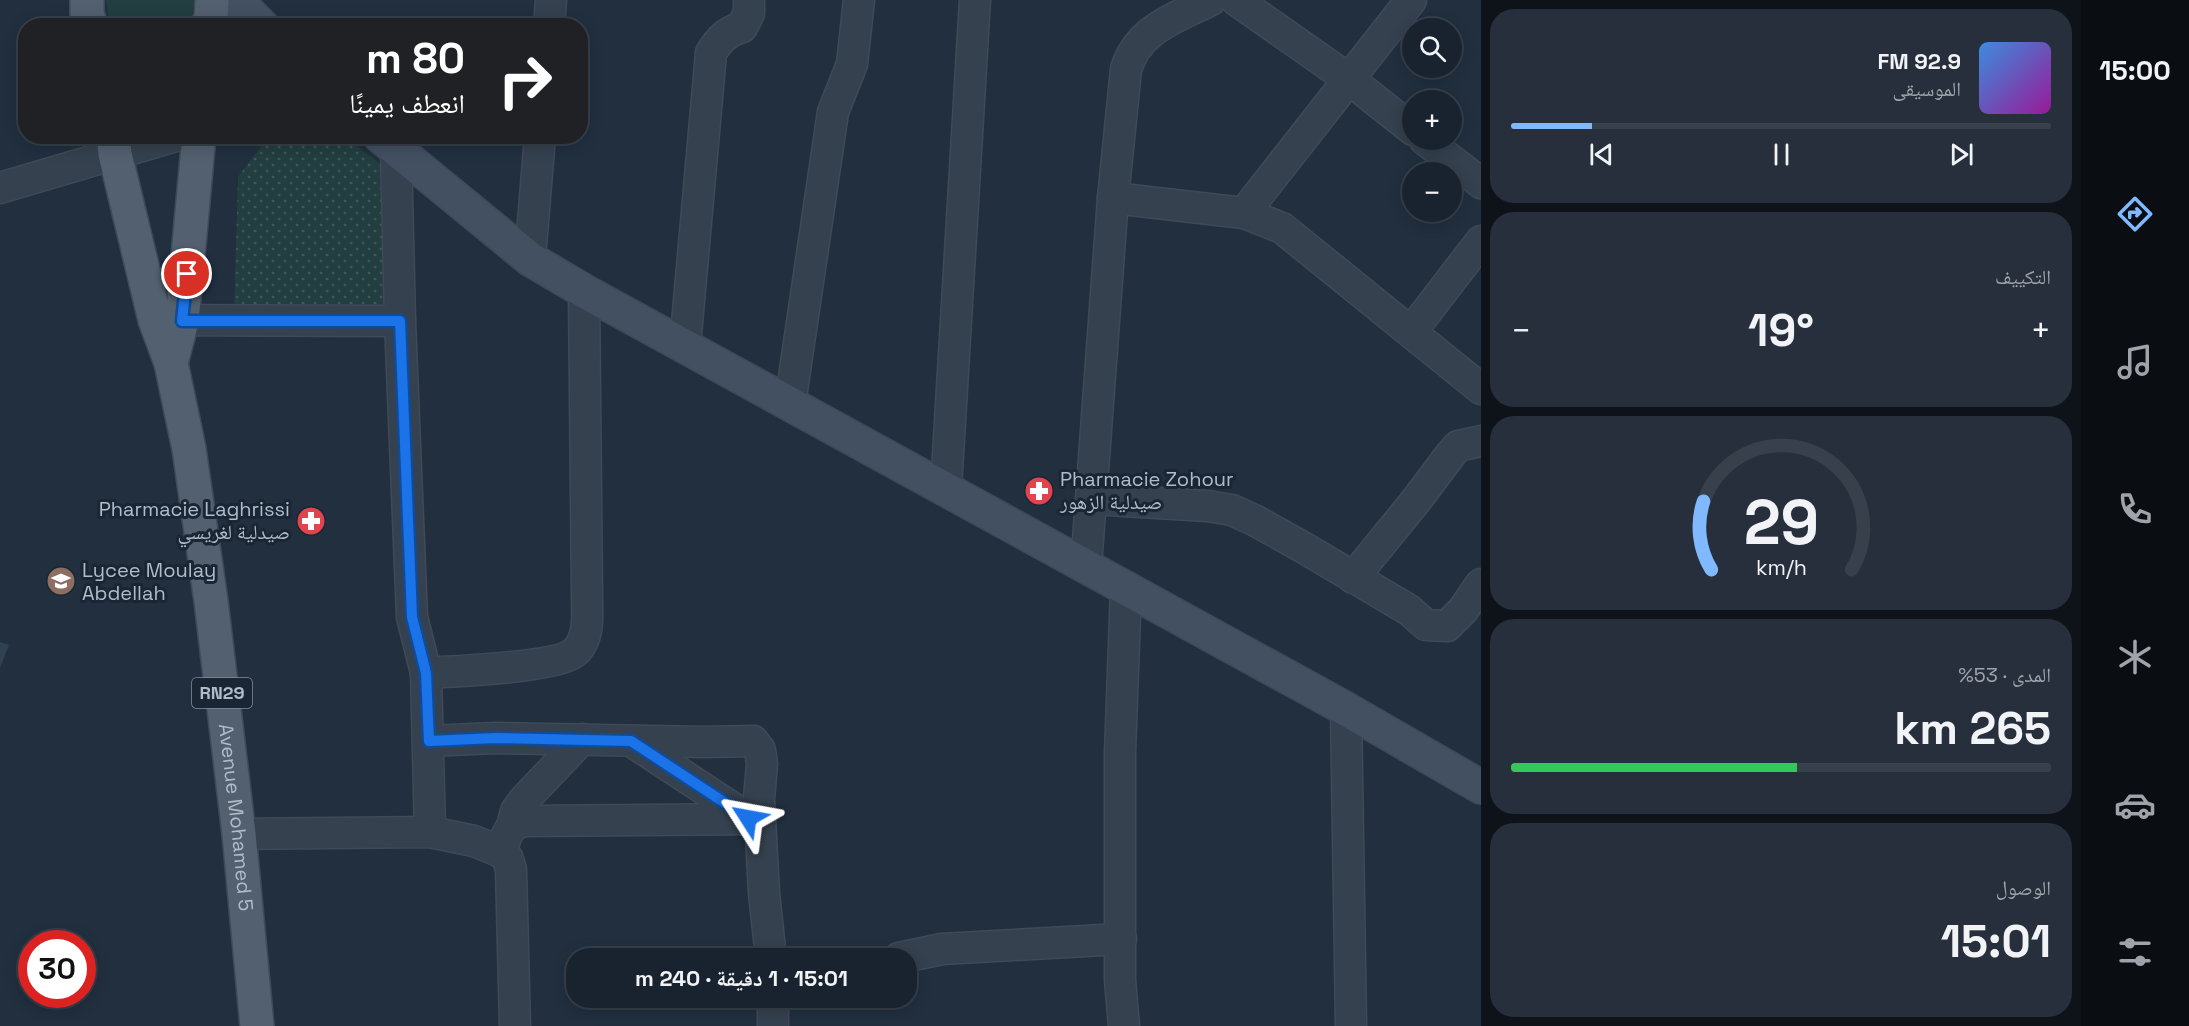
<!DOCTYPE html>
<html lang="ar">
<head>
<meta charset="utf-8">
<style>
  :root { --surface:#19232f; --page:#262f3b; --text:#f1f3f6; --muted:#9fa4aa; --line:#37404b; --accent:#80b9ff }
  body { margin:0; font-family:"Space Grotesk","Noto Naskh Arabic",sans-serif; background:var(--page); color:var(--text); direction:rtl; height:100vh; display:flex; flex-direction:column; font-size:22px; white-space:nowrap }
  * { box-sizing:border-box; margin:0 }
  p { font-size:20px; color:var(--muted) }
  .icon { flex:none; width:33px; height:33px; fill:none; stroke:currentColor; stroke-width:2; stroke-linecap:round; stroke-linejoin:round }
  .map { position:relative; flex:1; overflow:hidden; direction:ltr }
  .drawer { display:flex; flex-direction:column; gap:9px; padding:9px; background:#0e131a; width:600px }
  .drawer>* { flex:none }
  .banner { position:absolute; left:18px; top:18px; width:570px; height:126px; border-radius:24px; box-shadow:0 3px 15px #0003,0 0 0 2px var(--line); direction:rtl; background:#202124; color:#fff; overflow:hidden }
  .controls { position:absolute; left:1402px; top:18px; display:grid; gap:12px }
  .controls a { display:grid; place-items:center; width:60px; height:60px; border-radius:50%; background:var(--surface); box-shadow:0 3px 15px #0003,0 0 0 2px var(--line); font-size:30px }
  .speed { position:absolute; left:18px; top:930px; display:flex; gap:12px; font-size:30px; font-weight:700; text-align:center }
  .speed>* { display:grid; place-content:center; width:78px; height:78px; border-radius:50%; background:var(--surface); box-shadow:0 3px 15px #0003,0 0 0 2px var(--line); line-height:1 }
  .speed .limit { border:9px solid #d22; background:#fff; color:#111 }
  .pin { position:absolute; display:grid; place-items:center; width:51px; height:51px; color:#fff; margin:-26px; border:3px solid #fff; border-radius:50%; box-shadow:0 2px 6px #0007 }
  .me { position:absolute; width:66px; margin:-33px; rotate:304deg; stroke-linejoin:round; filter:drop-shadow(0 0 4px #0008) }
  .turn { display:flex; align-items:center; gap:21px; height:126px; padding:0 24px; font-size:27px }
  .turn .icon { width:78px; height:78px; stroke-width:2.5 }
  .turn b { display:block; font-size:42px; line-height:51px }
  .big { font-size:45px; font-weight:700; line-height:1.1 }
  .drawer .card { flex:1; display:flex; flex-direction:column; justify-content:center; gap:9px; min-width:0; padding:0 21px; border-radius:24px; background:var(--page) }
  .drawer .dial { align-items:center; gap:0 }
  .dial svg { height:156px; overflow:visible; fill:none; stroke:var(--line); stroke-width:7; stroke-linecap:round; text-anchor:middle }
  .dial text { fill:var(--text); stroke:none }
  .song { display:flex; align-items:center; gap:18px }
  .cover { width:72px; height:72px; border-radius:9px; background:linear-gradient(135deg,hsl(210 70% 55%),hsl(300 70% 35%)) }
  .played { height:6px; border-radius:3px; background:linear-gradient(90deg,var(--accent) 15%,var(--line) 15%) }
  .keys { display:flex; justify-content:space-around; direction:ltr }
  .heat { display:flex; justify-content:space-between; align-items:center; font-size:33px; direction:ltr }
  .charge { height:9px; border-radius:4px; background:linear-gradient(90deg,#34c759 53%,var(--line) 0) }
  .trip { position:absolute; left:566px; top:948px; width:351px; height:60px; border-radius:24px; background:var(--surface); box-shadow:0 3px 15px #0003,0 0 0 2px var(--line); font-weight:700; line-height:60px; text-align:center; direction:rtl }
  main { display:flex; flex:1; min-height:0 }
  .dock { display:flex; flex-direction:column; width:108px; justify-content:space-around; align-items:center; background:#0a0e13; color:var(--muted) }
  .dock .icon { width:42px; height:42px }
  .dock .current { color:var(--accent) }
  .dock b { font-size:27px; color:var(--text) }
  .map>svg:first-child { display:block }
  .grass { fill:#233e40 }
  .park { fill:url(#park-dots) }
  .building { fill:#2f4153 }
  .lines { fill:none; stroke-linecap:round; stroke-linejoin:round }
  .street-casing { stroke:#3e4a57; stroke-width:33 }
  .secondary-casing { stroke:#3e4a57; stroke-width:36 }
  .primary-casing { stroke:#3e4a57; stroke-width:36 }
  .street { stroke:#35414f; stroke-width:30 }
  .secondary { stroke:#425062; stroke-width:33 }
  .primary { stroke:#53606f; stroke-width:33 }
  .route-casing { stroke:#114b97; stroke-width:15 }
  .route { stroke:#1a73e8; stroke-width:10 }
  .labels { text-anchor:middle; stroke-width:6; stroke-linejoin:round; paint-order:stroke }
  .shield { fill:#1a2633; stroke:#838f9d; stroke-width:1.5 }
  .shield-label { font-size:18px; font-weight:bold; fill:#b0bcca }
  .poi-label { font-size:20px; fill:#b0bcca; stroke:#1a2633; text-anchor:start }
  .street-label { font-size:20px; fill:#b0bcca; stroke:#1a2633 }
</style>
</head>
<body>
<main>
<nav class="dock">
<b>15:00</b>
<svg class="icon current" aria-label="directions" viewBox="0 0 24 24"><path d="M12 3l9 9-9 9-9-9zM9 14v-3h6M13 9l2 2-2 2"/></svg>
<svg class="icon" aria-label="music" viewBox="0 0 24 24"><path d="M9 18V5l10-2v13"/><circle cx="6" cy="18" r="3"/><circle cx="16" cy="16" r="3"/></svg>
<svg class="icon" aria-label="phone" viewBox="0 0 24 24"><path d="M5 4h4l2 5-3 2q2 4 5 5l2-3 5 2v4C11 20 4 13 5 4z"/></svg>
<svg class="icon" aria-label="climate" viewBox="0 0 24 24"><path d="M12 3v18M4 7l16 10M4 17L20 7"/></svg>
<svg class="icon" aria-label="car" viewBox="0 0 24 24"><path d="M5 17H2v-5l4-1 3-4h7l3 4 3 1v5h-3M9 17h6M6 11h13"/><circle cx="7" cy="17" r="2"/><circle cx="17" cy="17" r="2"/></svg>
<svg class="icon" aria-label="filters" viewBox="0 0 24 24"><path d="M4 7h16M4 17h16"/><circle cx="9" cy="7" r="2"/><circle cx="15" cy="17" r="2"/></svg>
</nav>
<section class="drawer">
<div class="card">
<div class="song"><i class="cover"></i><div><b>92.9 FM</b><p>الموسيقى</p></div></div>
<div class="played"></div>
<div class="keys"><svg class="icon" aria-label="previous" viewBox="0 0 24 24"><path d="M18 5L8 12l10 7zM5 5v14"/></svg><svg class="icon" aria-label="pause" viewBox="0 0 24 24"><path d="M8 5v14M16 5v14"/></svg><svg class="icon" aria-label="next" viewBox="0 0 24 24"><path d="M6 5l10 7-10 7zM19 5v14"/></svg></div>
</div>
<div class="card"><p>التكييف</p>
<div class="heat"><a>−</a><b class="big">19°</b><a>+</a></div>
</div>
<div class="card dial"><svg viewBox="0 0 100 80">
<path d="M14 69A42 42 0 1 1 86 69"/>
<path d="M14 69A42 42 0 0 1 10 34" stroke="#80b9ff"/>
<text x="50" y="56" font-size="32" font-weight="700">29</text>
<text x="50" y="72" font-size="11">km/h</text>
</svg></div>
<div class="card"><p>المدى · 53%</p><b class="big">265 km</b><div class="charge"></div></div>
<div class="card"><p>الوصول</p><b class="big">15:01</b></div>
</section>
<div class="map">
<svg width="1481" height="1026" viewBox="0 0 1481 1026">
  <defs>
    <pattern id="park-dots" width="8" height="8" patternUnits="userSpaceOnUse" patternTransform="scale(1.5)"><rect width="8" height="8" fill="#233e40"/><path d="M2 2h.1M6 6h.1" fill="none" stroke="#40585a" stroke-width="1.8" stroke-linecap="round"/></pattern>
  </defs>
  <rect width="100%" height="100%" fill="#212f3f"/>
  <polygon class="grass" points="106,0 195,0 191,20 188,25 113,25 109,20"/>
  <polygon class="park" points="268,137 345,137 380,164 384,312 234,313 238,177"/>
  <polygon class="building" points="0,642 9,645 0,668"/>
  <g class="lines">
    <g class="street-casing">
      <g id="street">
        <polyline points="1236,0 1350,80 1413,130"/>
        <polyline points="549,26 551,0"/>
        <polyline points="1425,140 1481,183"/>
        <polyline points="396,151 400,321 412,617 426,673 430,832"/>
        <polyline points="0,188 176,136"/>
        <polyline points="1113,198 1244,213 1282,228 1481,389"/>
        <polyline points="1244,213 1411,0"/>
        <polyline points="530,259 540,136"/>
        <polyline points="157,320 400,321"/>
        <polyline points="1411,332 1481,241"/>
        <path d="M685 346 711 53C719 39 727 32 742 27L749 13V0"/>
        <polyline points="790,404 833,112 852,64 859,0"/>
        <polyline points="946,489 975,0"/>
        <polyline points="1091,499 1207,506 1232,510 1256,521 1306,549 1409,610 1426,625 1447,626 1463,610 1481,584"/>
        <path d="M1086 567 1113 198 1126 69C1139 28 1176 18 1211 0"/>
        <polyline points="1353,578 1418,498 1451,454 1458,446 1481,441"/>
        <path d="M426 673C454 671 562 668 577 650 590 635 587 614 587 596L584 291"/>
        <polyline points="1346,709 1351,1026"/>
        <polyline points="429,741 496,738 704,742 753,741 760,750 762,764 759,799 764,893 771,958"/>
        <polyline points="631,741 748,818"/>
        <polyline points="512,826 516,811 524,800 582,739"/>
        <polyline points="239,834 430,832 474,841 501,852 508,859 511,870 515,1026"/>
        <path d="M501 852C506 837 508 823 526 821L760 819"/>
        <polyline points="899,958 942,949 1121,939"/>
        <polyline points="773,1026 773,998"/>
        <polyline points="1124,1026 1120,980 1120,753 1126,588"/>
      </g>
    </g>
    <g class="secondary-casing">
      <g id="secondary">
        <polyline points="236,0 262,26"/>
        <polyline points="380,136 530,259 584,291 1346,709 1481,787"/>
      </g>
    </g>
    <g class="primary-casing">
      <g id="primary">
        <polyline points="87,0 87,13 91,26"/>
        <polyline points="207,26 211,18 212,0"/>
        <path id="s1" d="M113 136 115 154 155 320 171 363 189 449 211 601 239 834 257 1026"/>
        <polyline points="171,363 182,321 199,136"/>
      </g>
    </g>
    <use href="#street" class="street"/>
    <use href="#secondary" class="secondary"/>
    <use href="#primary" class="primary"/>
  </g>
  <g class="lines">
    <g class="route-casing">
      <polyline id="route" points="187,274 182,321 400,321 412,617 426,673 429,741 496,738 631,741 748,818"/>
    </g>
    <use href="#route" class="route"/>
  </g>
  <defs>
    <g id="pharmacy-disc" transform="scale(1.5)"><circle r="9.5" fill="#e0444e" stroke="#1a2633"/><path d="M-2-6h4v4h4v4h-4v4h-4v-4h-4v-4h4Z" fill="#fff"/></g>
    <g id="university-disc" transform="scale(1.5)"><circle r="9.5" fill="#8d6e63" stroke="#1a2633"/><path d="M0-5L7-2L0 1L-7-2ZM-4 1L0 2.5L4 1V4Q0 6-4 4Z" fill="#fff"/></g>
  </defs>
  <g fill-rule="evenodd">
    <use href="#pharmacy-disc" x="1039" y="491"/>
    <use href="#pharmacy-disc" x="311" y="521"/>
    <use href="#university-disc" x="61" y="581"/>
  </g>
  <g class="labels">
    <rect class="shield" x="192" y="678" width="60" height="30" rx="4.5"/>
    <g class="shield-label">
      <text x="222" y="699">RN29</text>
    </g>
    <g class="poi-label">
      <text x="1060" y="486">Pharmacie Zohour<tspan x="1060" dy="23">صيدلية الزهور</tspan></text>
      <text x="290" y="516" text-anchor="end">Pharmacie Laghrissi<tspan x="290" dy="23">صيدلية لغريسي</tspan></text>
      <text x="82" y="577">Lycee Moulay<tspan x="82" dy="23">Abdellah</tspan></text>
    </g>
    <g class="street-label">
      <text dy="7" stroke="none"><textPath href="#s1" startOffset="694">Avenue Mohamed 5</textPath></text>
    </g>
  </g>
</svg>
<div class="controls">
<a><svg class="icon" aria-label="search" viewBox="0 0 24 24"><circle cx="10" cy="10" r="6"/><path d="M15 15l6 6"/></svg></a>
<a>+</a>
<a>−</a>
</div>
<div class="speed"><div class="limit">30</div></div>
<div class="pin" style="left:187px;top:274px;background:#d93025"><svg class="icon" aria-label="arrive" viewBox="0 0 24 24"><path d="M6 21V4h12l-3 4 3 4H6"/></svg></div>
<svg class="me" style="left:748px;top:818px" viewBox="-20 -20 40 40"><path d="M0-17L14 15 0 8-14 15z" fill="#1a73e8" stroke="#fff" stroke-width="4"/></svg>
<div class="trip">15:01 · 1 دقيقة · 240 m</div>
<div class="banner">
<div class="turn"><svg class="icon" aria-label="right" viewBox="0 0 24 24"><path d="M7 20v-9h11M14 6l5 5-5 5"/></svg><div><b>80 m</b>انعطف يمينًا</div></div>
</div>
</div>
</main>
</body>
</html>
